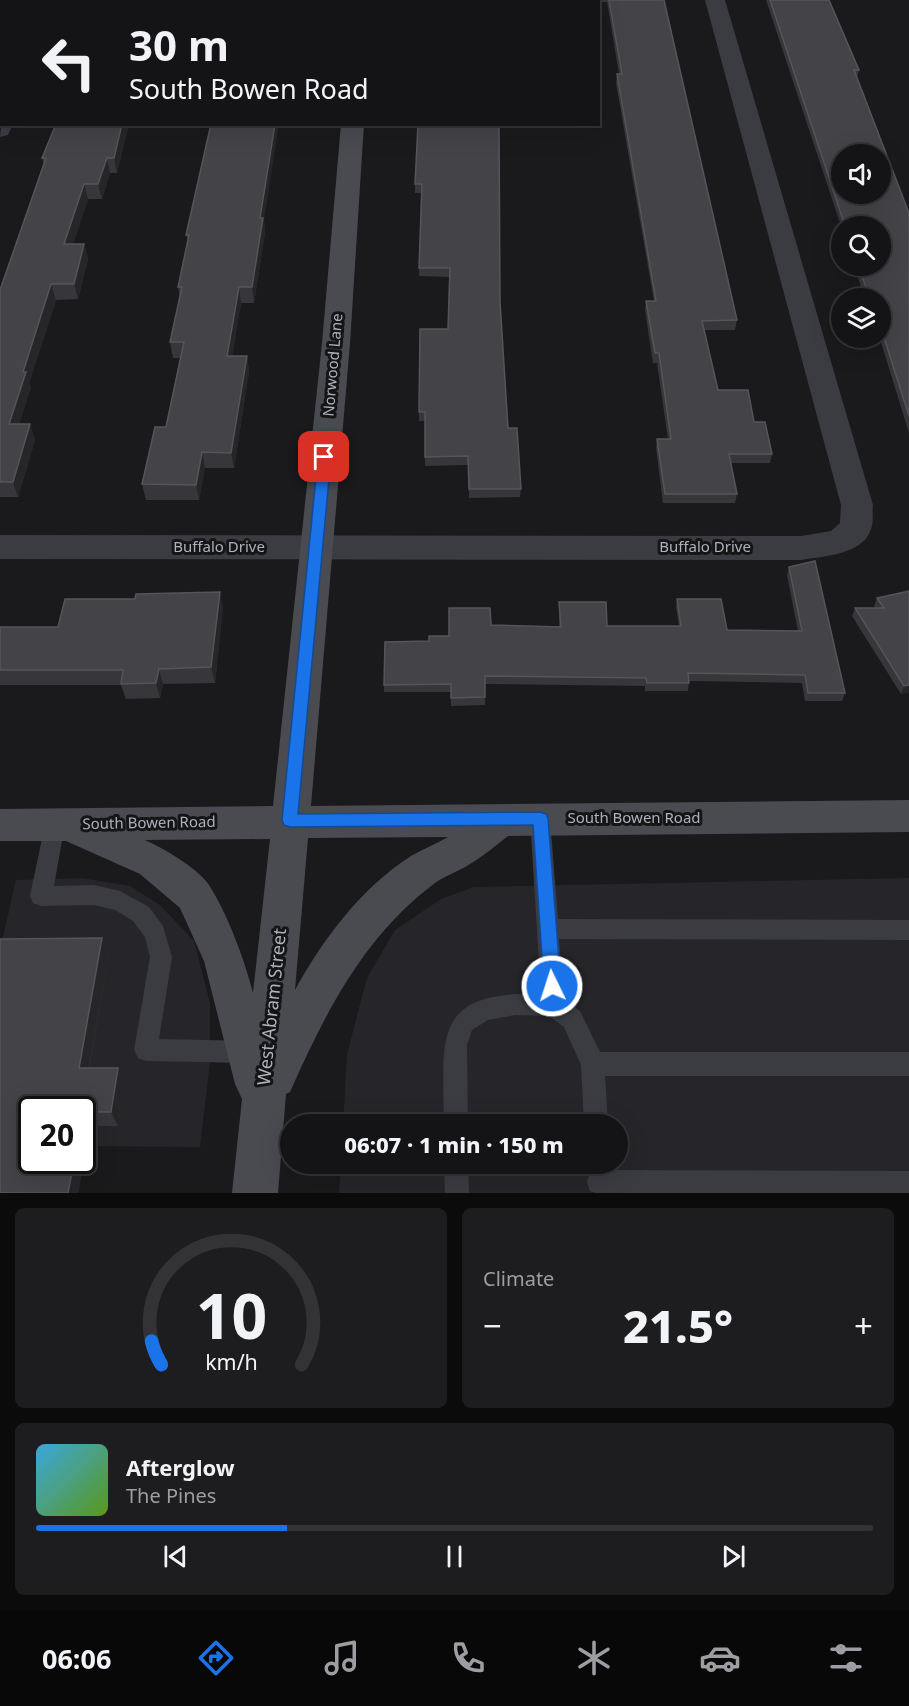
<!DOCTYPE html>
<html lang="en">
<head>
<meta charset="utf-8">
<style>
  :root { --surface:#141416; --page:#1d1d1f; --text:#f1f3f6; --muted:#9d9ea1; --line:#333335; --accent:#1a73e8 }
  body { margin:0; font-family:"Noto Sans",sans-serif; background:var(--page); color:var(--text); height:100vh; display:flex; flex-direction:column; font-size:22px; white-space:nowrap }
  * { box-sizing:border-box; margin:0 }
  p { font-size:20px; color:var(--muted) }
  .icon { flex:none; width:33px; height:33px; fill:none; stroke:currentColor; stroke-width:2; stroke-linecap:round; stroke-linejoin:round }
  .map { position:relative; height:1193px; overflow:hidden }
  .sheet { display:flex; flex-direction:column; gap:15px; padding:15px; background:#0b0b0c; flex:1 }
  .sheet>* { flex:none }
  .banner { position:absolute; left:0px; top:0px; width:600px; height:126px; box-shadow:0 6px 24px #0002,0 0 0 2px var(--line); background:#141416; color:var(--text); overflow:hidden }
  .tools { position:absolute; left:831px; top:144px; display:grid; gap:12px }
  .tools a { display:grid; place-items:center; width:60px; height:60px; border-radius:50%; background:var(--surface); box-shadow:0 6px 24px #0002,0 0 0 2px var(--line); font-size:30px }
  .speed { position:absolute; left:18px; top:1096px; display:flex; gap:12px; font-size:30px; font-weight:700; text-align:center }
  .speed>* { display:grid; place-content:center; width:78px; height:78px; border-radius:50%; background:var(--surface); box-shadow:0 6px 24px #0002,0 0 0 2px var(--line); line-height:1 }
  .speed .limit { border:3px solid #111; border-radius:9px; background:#fff; color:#111 }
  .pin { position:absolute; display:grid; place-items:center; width:51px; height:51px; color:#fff; margin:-26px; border-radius:12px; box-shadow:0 3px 9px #0006 }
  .me { position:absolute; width:66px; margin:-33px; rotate:356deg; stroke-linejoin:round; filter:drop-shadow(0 0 4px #0008) }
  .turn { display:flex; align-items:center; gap:21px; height:126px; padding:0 30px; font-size:27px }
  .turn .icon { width:78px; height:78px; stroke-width:2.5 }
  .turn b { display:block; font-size:42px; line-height:51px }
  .big { font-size:45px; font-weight:800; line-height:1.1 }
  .sheet .widget { flex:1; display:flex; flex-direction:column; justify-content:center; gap:9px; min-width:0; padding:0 21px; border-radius:9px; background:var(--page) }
  .sheet .dial { align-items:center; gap:0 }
  .dial svg { height:156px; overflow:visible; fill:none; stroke:var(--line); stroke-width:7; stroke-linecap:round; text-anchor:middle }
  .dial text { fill:var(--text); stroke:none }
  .song { display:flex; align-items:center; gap:18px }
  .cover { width:72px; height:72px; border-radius:9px; background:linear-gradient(135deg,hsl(200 70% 55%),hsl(90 70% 35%)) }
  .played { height:6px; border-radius:3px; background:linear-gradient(90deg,var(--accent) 30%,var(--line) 30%) }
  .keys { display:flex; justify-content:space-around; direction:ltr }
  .heat { display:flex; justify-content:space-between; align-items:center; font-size:33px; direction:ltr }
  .sheet .tiles { flex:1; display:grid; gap:15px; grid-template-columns:1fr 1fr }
  .widget:last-child { grid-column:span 2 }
  .trip { position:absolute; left:280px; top:1114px; width:348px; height:60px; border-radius:30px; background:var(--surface); box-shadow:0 6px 24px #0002,0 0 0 2px var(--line); font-weight:800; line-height:60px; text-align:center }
  .menu { display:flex; height:96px; justify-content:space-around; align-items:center; background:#080809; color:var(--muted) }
  .menu .icon { width:42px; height:42px }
  .menu .selected { color:var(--accent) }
  .menu b { font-size:27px; color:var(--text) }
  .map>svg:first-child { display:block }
  .built { fill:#26262a }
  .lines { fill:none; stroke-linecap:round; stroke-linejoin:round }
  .lane { fill:#3b3c41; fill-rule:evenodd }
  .street { fill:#3b3c41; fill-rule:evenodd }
  .secondary { fill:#494b51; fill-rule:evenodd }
  .wall { fill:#37363a }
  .shaded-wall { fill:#262528 }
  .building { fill:#444348; stroke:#54555a; stroke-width:1.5; fill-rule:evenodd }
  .route { fill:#1a73e8; stroke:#114b97; stroke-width:1.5 }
  .labels { text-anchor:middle; stroke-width:6; stroke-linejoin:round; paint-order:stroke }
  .street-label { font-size:15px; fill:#adb1bb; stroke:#151518 }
  .near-street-label { font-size:18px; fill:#adb1bb; stroke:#151518 }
</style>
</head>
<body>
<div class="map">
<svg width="909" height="1193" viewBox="0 0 909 1193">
  <rect width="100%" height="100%" fill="#1a1a1d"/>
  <g class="built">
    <polygon points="82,878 130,886 160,905 194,941 210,1003 210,1062 200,1147 83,1146 82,1110 32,1110 0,950 16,880"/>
    <polygon points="909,878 909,1193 339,1193 341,1164 618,1164 618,1125 343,1125 347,1054 367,978 395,930 441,899 474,887"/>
  </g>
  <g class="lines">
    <g class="lane">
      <path d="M540 809 547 812 550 818 558 919 909 920V940L559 939 564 999 580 1011 600 1052H909V1076H605L608 1125H584L581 1065 564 1027 549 1016 515 1015 488 1020 472 1030 467 1045 468 1125H444C443 1037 431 991 541 994L530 818 533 812Z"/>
      <polygon points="55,815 62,818 65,824 54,886 94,885 120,891 149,907 163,926 172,957 159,1039 250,1041 258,1044 262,1052 258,1060 250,1063 146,1061 138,1058 134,1050 150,957 145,937 133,921 115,910 94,905 41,906 33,903 30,896 45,824 48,818"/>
      <polygon points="444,1164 468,1164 469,1193 445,1193"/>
      <polygon points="599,1170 909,1171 909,1193 596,1193 590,1191 587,1182 590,1173"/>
    </g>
    <g class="street">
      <rect x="40" y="0" width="20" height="2"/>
      <path d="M705 0H725L873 505C872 512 874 522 871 529 863 555 823 556 801 560L0 559V535L801 536 831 531 840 523 841 505Z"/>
      <polygon points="2,117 2,124 13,124 8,135 0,137"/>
    </g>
    <g class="secondary">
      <rect x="352" y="0" width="20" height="2"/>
      <path d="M341 124H364L350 343 311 806 909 800V832L508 836C495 846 482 857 467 866 456 872 445 876 435 883 364 936 325 1013 290 1092L286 1094 278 1193H232L242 1099 235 1084 204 961 180 908 140 874 66 841H0V809L273 806 322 343ZM448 837C436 844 423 849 411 856 361 888 323 939 295 990L308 838ZM270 839 253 993C244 958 228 915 209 885 198 868 163 848 145 840Z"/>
    </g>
  </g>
  <g class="wall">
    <polygon points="601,0 664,0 737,320 735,330 704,330 718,390 754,422 772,454 770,463 731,463 737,494 735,503 663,503 656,448 657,439 668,439 657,363 653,363 645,310 646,301 654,301 616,83 617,74 619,74 607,2 602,2"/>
    <polygon points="766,0 829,0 859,70 857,78 909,213 909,433 880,339 878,339 877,338 880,338 880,298 865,298 854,266 880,266 880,226 842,226 842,229"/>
    <polygon points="129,124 117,173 110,173 102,199 88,199 73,244 84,244 88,259 78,299 56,300 29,383 31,387 19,424 30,424 35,440 18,497 0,497 0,290 44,165 42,158"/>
    <polygon points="418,124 500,302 508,428 521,489 520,497 469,498 468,465 425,466 425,421 419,421 419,412 448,329 449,277 419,276 421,193 415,193 415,184"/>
    <polygon points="264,221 265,233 254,303 241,303 232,356 247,356 249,372 234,468 205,468 199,500 146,500 142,484 166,427 180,358 173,358 170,342 180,299 178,287 188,242 186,235"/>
    <polygon points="789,567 845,693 842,701 805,701 802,683 689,681 688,691 645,691 645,686 485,684 485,705 451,706 451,692 384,692 384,685 429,641 491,625 559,627 559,602 607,626 679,626 676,607 677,599 727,630 798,631 787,575"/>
    <polygon points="909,591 909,692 901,694 852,616 855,608 876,608 874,606 877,598"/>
    <polygon points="223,607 215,683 163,684 160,698 126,699 121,685 0,685 0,627 58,627"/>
    <polygon points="102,938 109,954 89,1068 125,1082 118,1126 90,1126 78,1193 0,1193"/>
  </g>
  <g class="shaded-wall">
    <polygon points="122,124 129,124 117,173 114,158"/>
    <polygon points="275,124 279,124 264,221 265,233 254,303 252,287 260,218"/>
    <polygon points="107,158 110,173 102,199 98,184"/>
    <polygon points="84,184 88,199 68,260 64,244"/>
    <polygon points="84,244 88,259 78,299 74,284"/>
    <polygon points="51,284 56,300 29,383 31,387 14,440 9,424 23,372"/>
    <polygon points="239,287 241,303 230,372 227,356"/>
    <polygon points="247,356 249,372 234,468 231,453"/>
    <polygon points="30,424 35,440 18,497 13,482"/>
    <polygon points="202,452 205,468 199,500 196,485"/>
    <polygon points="220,592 223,607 215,683 211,667"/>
    <polygon points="159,669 163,684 160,698 156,683"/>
    <polygon points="909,685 909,692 901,694 904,686"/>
    <polygon points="102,938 109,954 86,1082 79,1068"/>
    <polygon points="118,1068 125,1082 118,1126 111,1112"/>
    <polygon points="83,1112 90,1126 78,1193 68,1193 74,1161 82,1161"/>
  </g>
  <g class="building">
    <rect x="101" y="0" width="57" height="2"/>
    <rect x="238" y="0" width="60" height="2"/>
    <rect x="421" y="0" width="73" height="2"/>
    <polygon points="609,0 664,0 737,320 702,321 718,390 748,390 754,422 765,422 772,454 729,454 737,494 665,494 657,439 671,439 659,353 655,353 646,301 656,301 617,74 622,74"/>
    <path d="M770 0H829L859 70H854L909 213V416L882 331H880V298H870L858 266H880V226H845ZM842 154H880V194H842Z"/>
    <polygon points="56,124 122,124 114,158 107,158 98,184 84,184 64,244 84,244 74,284 51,284 23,372 26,372 9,424 30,424 13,482 0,482 0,290 46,158 42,158"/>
    <polygon points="211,124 275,124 260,218 263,218 252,287 239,287 227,356 247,356 231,453 202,452 196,485 142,484 155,427 166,427 184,342 170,342 182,287 178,287 189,235 186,235"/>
    <polygon points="418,124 499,124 500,302 508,428 517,428 521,489 469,489 468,456 425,457 425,412 419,412 420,329 448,329 450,268 419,268 422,184 415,184"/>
    <polygon points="815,561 845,693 808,693 805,675 688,673 689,683 647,683 646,678 485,676 485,697 451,698 451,684 384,685 385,642 429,641 429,636 449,636 449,608 490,608 491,625 561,627 559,602 606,602 607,626 681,626 677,599 721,599 727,630 802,631 789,567"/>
    <polygon points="909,591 909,685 904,686 855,608 884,608 877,598"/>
    <polygon points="220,592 211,667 159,669 156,683 121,684 123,670 0,670 0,627 58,627 65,599 135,599 136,594"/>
    <polygon points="102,938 79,1068 118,1068 111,1112 83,1112 82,1113 82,1110 32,1110 32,1161 74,1161 68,1193 0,1193 0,939"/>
  </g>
  <polygon class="route" points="324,452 331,457 298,814 540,812 546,814 548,818 561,986 558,992 552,994 546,992 544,986 533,825 290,827 284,825 282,820 318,457"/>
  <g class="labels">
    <g class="street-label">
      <text transform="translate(333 365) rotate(-85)" y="5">Norwood Lane</text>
      <text x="219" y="552">Buffalo Drive</text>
      <text x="705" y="552">Buffalo Drive</text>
      <text x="634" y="823">South Bowen Road</text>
      <text transform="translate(149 823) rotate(-1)" y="5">South Bowen Road</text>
    </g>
    <g class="near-street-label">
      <text transform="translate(272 1007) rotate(-84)" y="6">West Abram Street</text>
    </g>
  </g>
</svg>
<div class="tools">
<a><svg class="icon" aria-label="sound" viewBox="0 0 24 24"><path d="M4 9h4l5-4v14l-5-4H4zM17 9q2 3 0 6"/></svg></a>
<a><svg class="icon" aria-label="search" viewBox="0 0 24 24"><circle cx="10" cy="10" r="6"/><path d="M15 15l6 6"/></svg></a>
<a><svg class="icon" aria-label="layers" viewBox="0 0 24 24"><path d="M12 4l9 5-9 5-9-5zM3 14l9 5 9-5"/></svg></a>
</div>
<div class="speed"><div class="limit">20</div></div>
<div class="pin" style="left:324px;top:457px;background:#d93025"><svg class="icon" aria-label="arrive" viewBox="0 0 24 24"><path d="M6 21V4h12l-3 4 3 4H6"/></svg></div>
<svg class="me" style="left:552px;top:986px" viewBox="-20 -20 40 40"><circle r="17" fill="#1a73e8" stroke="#fff" stroke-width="3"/><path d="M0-11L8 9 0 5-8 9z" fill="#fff"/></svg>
<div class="trip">06:07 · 1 min · 150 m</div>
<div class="banner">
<div class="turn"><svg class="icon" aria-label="left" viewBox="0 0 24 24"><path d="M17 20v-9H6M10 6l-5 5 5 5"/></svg><div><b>30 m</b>South Bowen Road</div></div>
</div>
</div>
<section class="sheet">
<div class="tiles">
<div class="widget dial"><svg viewBox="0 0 100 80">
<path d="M14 69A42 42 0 1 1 86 69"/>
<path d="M14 69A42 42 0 0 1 9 57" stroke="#1a73e8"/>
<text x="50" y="56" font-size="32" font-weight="700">10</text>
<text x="50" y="72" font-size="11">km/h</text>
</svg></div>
<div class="widget"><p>Climate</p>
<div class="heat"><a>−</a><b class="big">21.5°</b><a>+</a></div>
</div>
<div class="widget">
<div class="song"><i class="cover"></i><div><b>Afterglow</b><p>The Pines</p></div></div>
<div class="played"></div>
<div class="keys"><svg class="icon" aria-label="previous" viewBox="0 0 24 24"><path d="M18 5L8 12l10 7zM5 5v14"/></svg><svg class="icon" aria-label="pause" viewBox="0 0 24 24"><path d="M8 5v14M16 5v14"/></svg><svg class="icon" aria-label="next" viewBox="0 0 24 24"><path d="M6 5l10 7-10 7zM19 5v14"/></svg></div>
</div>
</div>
</section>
<nav class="menu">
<b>06:06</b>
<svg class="icon selected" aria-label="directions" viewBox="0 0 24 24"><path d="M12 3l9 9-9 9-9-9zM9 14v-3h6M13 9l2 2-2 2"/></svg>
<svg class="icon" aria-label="music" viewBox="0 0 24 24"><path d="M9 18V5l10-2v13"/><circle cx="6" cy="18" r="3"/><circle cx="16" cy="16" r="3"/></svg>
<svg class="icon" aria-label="phone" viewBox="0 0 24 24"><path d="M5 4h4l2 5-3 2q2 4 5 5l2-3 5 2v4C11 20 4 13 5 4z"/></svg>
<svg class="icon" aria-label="climate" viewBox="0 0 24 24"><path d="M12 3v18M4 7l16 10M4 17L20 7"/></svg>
<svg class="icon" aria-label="car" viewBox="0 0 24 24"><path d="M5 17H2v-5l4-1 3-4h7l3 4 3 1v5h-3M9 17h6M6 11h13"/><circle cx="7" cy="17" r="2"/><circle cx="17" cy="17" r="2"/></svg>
<svg class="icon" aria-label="filters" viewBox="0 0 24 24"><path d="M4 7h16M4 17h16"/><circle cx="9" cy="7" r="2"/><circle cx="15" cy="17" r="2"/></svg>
</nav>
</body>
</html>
